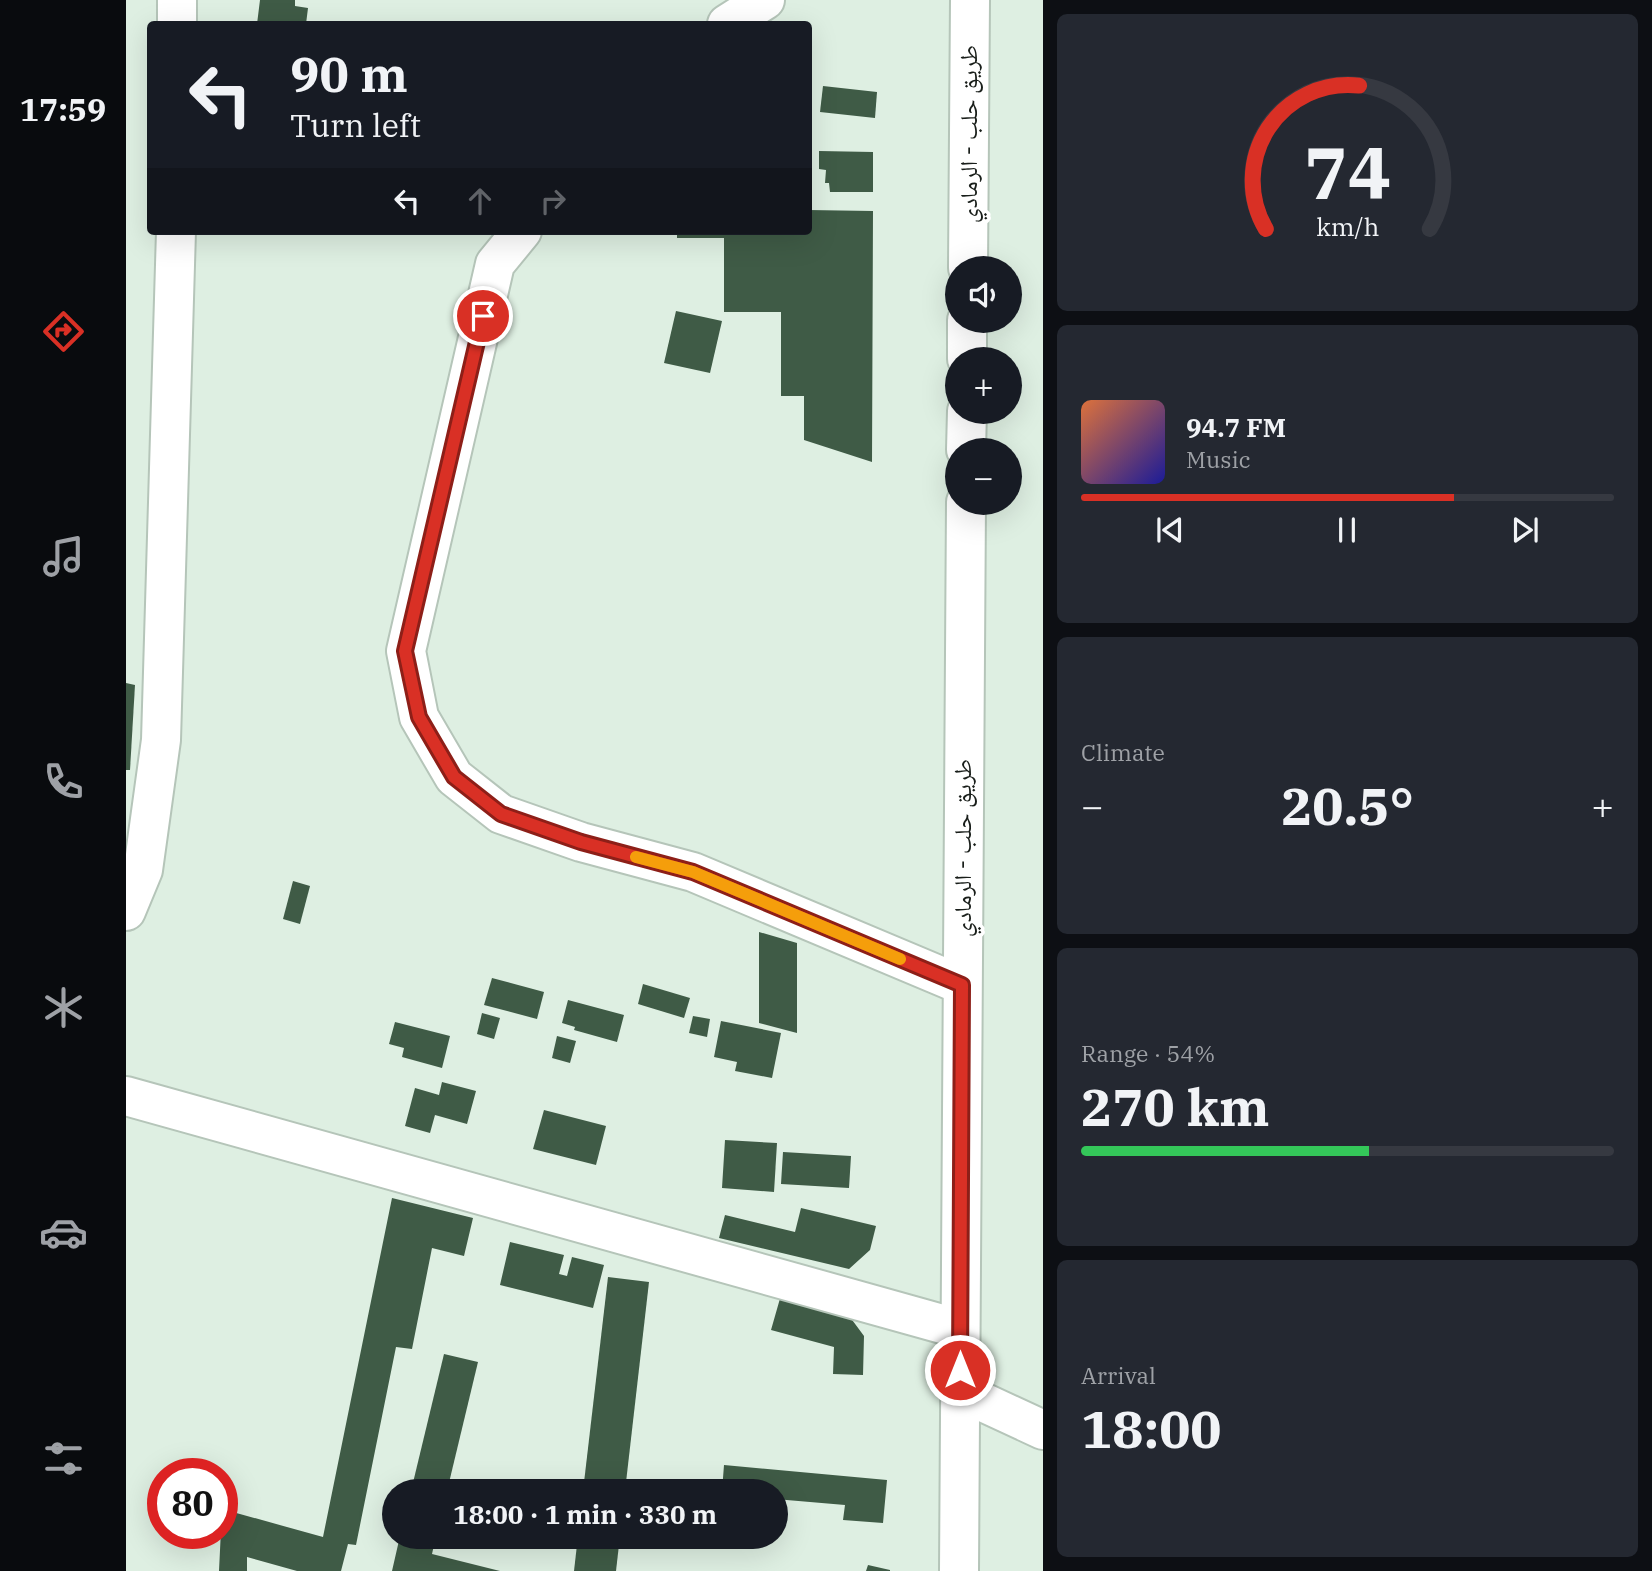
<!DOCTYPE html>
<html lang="en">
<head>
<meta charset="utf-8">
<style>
  :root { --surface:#171b24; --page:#242831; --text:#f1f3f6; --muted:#9ea1a6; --line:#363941; --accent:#d93025 }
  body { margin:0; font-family:"IBM Plex Serif","Noto Naskh Arabic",serif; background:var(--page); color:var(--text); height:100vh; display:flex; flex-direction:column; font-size:26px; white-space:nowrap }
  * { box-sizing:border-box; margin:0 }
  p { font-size:23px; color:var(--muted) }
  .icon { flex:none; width:38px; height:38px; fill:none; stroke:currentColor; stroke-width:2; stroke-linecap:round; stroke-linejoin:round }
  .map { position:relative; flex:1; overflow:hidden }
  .side { display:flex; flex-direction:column; gap:14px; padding:14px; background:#0d0f14; width:609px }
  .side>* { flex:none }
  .banner { position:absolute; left:21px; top:21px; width:665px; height:214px; border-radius:7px; box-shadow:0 7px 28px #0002; background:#171b24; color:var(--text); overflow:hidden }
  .fabs { position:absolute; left:819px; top:256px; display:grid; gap:14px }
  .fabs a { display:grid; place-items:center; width:77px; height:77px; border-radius:50%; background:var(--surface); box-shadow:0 7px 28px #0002; font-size:35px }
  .speed { position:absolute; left:21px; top:1458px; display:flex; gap:14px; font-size:35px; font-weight:700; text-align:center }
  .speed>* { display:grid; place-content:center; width:91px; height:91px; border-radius:50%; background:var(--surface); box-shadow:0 7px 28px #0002; line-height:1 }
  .speed .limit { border:10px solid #d22; background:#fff; color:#111 }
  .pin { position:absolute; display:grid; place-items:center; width:60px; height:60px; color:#fff; margin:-30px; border:4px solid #fff; border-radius:50%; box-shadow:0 2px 7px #0007 }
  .me { position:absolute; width:77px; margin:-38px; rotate:0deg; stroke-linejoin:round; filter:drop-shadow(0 0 5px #0008) }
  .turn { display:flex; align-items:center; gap:24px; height:147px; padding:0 28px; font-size:32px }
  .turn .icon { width:91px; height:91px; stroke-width:2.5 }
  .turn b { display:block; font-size:49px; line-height:60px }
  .lanes { display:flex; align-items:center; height:66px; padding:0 28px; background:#0003; justify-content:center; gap:35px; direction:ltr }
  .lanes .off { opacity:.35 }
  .big { font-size:52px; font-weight:700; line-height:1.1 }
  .side .tile { flex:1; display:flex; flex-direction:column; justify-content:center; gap:10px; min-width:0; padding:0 24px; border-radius:10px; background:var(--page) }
  .side .dial { align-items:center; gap:0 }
  .dial svg { height:182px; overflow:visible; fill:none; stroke:var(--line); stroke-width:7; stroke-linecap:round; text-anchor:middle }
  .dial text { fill:var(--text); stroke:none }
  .song { display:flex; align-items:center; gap:21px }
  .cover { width:84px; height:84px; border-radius:10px; background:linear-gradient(135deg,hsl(20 70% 55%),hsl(240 70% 35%)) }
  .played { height:7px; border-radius:4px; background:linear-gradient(90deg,var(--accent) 70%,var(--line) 70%) }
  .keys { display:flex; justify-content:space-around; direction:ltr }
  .heat { display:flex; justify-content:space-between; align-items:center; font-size:38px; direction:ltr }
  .charge { height:10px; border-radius:5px; background:linear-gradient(90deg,#34c759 54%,var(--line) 0) }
  .trip { position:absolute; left:256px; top:1479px; width:406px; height:70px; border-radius:35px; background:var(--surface); box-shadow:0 7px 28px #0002; font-weight:700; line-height:70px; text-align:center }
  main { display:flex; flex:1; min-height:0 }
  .tab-bar { display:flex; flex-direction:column; width:126px; justify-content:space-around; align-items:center; background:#090b0e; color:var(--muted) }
  .tab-bar .icon { width:49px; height:49px }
  .tab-bar .active { color:var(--accent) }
  .tab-bar b { font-size:32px; color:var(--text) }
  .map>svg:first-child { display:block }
  .building { fill:#3f5b46 }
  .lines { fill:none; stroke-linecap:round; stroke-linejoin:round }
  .minor-casing { stroke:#b5c5b9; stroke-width:42 }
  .highway-casing { stroke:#b5c5b9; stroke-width:42 }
  .minor { stroke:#fff; stroke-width:38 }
  .highway { stroke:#fff; stroke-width:38 }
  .route-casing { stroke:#8d1f18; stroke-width:18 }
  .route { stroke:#d93025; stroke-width:12 }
  .slow { stroke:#f59e0b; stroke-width:12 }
  .labels { text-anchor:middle; stroke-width:7; stroke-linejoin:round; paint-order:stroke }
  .street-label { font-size:24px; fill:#191e1a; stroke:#fff }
</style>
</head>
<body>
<main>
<nav class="tab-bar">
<b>17:59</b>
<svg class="icon active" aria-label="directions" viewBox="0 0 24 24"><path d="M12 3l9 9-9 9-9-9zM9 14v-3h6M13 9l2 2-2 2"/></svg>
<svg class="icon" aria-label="music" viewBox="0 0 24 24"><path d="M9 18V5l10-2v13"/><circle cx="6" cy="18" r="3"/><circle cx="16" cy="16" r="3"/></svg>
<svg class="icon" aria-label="phone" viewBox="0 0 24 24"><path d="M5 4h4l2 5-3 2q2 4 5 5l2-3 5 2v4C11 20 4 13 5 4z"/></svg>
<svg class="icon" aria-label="climate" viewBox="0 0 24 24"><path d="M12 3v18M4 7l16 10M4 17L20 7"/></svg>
<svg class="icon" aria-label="car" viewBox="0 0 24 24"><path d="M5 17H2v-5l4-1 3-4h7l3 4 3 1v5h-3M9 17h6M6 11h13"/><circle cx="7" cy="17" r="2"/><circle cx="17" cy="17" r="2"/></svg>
<svg class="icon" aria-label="filters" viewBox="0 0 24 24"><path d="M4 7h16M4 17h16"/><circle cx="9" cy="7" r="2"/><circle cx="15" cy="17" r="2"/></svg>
</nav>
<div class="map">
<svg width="917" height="1571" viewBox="0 0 917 1571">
  <rect width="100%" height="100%" fill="#deefe2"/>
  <g class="building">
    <polygon points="134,0 169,0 169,6 182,8 180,24 131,24"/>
    <polygon points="697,86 751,92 749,118 694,112"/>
    <polygon points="693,151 747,152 747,192 704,192 703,183 699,183 700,170 693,169"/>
    <polygon points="682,210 747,211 746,462 678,440 678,396 655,396 655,312 598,312 598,238 551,238 551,231 682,231"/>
    <polygon points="550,311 596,321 584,373 538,363"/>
    <polygon points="0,683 9,685 4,770 0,770"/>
    <polygon points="167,881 184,886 174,924 157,919"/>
    <polygon points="633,932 671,943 671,1033 633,1023"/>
    <polygon points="366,978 418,992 411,1019 358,1005"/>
    <polygon points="517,984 564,998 558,1018 512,1004"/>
    <polygon points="442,1000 498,1015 491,1042 448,1030 449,1027 436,1023"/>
    <polygon points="356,1013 374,1018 368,1039 351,1034"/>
    <polygon points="567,1016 584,1019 581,1037 563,1033"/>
    <polygon points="595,1021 655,1033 646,1078 609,1071 611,1062 588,1057"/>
    <polygon points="269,1022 324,1036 316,1068 276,1057 278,1048 263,1044"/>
    <polygon points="431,1036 450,1041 444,1063 426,1058"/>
    <polygon points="316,1082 350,1091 341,1124 309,1115 304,1133 279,1126 289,1088 313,1095"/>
    <polygon points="418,1110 480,1126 470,1165 407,1149"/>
    <polygon points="599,1140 651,1143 648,1192 596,1188"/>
    <polygon points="657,1152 725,1156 723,1188 655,1184"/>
    <polygon points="266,1198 347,1218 338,1256 306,1248 286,1349 270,1347 230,1545 222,1544 215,1571 171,1571 121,1557 121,1571 93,1571 96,1509 197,1537"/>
    <polygon points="675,1208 750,1226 744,1250 723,1269 593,1238 599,1215 669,1232"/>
    <polygon points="384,1242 438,1255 433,1274 441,1276 446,1257 478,1265 467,1308 374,1285"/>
    <polygon points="482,1277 523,1282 499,1491 457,1491"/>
    <polygon points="655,1295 721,1313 738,1336 737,1375 707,1374 708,1347 645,1330"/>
    <polygon points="318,1354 352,1362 321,1491 285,1491"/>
    <polygon points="598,1465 761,1480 757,1523 717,1520 719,1505 649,1499 649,1491 596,1491"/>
    <polygon points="274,1536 310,1536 306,1554 374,1571 266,1571"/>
    <polygon points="452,1536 494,1536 490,1571 448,1571"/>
    <polygon points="742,1565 764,1570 764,1571 740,1571"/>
  </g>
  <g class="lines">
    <g class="minor-casing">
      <g id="minor">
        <polyline points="51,24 51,0"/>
        <polyline points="601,24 639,0"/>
        <polyline points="396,231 369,264 280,651 293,717 328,777 375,814 455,842 567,872 836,985"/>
        <polyline points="0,911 17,870 35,740 50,231"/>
        <polyline points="0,1096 834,1329"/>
        <polyline points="833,1391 917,1430"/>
      </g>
    </g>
    <g class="highway-casing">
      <g id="highway">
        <polyline points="842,268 844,0"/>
        <polyline points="841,359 841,320"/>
        <polyline points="840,450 841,411"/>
        <polyline points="833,1571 840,502"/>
      </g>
    </g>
    <use href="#minor" class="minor"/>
    <use href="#highway" class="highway"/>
  </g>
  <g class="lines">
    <g class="route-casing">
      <polyline id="route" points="357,316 279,651 293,717 328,777 375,814 455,842 567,872 836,985 834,1370"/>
    </g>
    <use href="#route" class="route"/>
    <polyline class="slow" points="510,857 567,872 774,959"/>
  </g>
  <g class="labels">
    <g class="street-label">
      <text transform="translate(843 134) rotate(-90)" y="8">طريق حلب - الرمادي</text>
      <text transform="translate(837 848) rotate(-90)" y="8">طريق حلب - الرمادي</text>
    </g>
  </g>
</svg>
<div class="fabs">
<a><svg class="icon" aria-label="sound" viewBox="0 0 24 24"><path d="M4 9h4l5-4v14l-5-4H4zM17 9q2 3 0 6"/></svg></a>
<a>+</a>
<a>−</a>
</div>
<div class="speed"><div class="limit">80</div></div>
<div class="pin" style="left:357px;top:316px;background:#d93025"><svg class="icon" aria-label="arrive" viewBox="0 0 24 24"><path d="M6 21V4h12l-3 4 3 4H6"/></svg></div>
<svg class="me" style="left:834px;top:1370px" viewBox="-20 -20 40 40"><circle r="17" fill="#d93025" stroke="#fff" stroke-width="3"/><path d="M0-11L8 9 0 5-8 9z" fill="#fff"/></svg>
<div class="trip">18:00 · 1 min · 330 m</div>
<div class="banner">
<div class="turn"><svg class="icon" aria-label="left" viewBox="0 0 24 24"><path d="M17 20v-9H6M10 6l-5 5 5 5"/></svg><div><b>90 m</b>Turn left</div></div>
<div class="lanes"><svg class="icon" aria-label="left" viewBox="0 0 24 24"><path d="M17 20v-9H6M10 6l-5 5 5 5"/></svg><svg class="icon off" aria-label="ahead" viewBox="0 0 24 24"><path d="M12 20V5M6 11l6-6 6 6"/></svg><svg class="icon off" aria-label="right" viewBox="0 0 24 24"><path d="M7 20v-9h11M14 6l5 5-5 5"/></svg></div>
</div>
</div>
<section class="side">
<div class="tile dial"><svg viewBox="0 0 100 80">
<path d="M14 69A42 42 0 1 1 86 69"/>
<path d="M14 69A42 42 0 0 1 55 6" stroke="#d93025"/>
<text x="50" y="56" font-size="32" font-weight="700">74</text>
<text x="50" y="72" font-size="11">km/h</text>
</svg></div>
<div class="tile">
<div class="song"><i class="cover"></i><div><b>94.7 FM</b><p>Music</p></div></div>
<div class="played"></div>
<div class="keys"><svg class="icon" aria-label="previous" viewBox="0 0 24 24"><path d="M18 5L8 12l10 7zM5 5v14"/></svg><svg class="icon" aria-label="pause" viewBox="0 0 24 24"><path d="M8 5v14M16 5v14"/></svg><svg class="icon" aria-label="next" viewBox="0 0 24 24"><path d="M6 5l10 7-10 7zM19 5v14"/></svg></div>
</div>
<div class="tile"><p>Climate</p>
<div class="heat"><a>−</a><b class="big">20.5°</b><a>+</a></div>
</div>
<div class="tile"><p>Range · 54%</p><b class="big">270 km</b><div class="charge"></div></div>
<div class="tile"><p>Arrival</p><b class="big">18:00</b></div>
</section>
</main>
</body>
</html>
